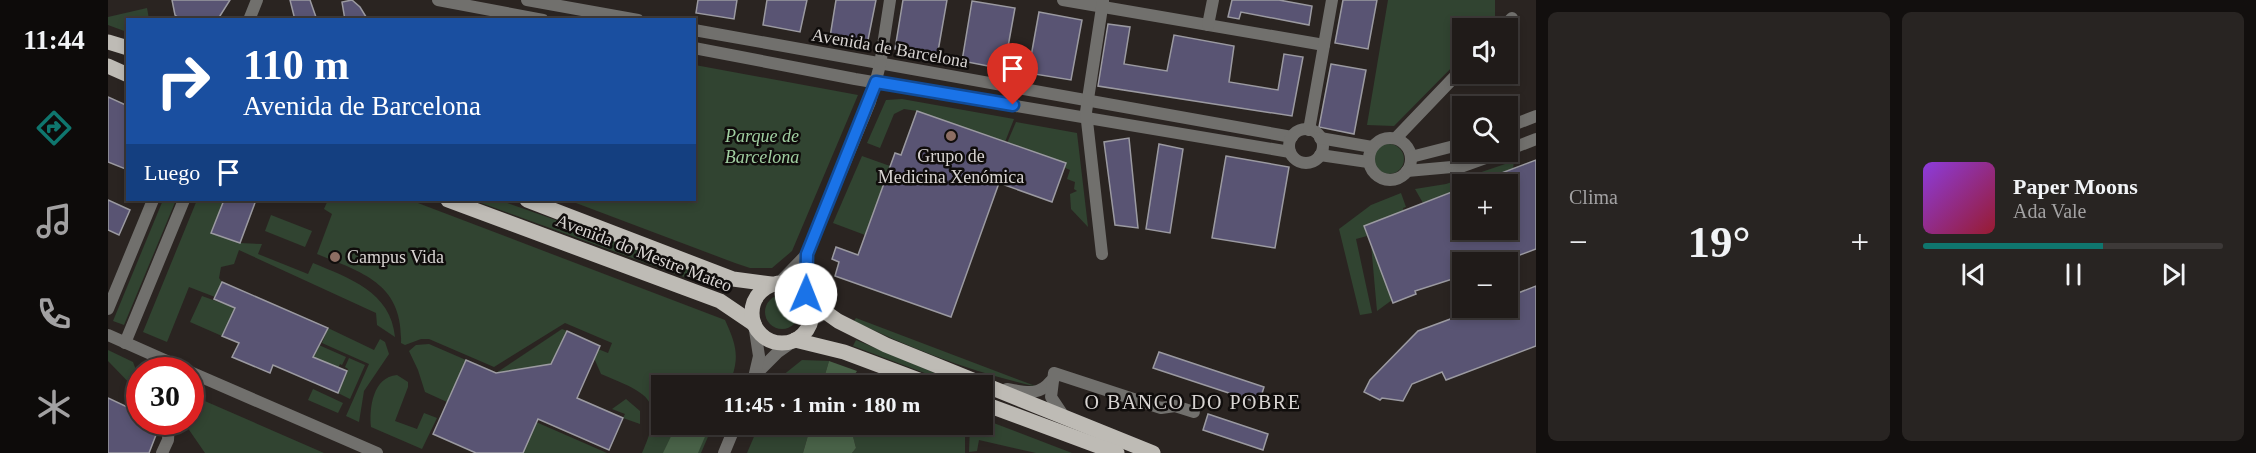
<!DOCTYPE html>
<html lang="es">
<head>
<meta charset="utf-8">
<style>
  :root { --surface:#201b19; --page:#282422; --text:#f1f3f6; --muted:#a2a1a2; --line:#3d3938; --accent:#0f766e }
  body { margin:0; font-family:"Times New Roman",serif; background:var(--page); color:var(--text); height:100vh; display:flex; flex-direction:column; font-size:22px; white-space:nowrap }
  * { box-sizing:border-box; margin:0 }
  p { font-size:20px; color:var(--muted) }
  .icon { flex:none; width:33px; height:33px; fill:none; stroke:currentColor; stroke-width:2; stroke-linecap:round; stroke-linejoin:round }
  .map { position:relative; flex:1; overflow:hidden }
  .side { display:flex; flex-direction:column; gap:12px; padding:12px; background:#120f0e; width:720px }
  .side>* { flex:none }
  .top-card { position:absolute; left:18px; top:18px; width:570px; height:183px; border-radius:0px; box-shadow:0 3px 9px #0003,0 0 0 2px var(--line); background:#1a4fa0; color:#fff; overflow:hidden }
  .controls { position:absolute; left:1344px; top:18px; display:grid; gap:12px }
  .controls a { display:grid; place-items:center; width:66px; height:66px; border-radius:0px; background:var(--surface); box-shadow:0 3px 9px #0003,0 0 0 2px var(--line); font-size:30px }
  .speed { position:absolute; left:18px; top:357px; display:flex; gap:12px; font-size:30px; font-weight:700; text-align:center }
  .speed>* { display:grid; place-content:center; width:78px; height:78px; border-radius:50%; background:var(--surface); box-shadow:0 3px 9px #0003,0 0 0 2px var(--line); line-height:1 }
  .speed .limit { border:9px solid #d22; background:#fff; color:#111 }
  .pin { position:absolute; display:grid; place-items:center; width:51px; height:51px; color:#fff; margin:-62px -26px; border-radius:50% 50% 50% 0; rotate:-45deg; box-shadow:0 0 6px #0007 }
  .pin .icon { rotate:45deg }
  .me { position:absolute; width:66px; margin:-33px; rotate:1deg; stroke-linejoin:round; filter:drop-shadow(0 0 4px #0008) }
  .turn { display:flex; align-items:center; gap:21px; height:126px; padding:0 18px; font-size:27px }
  .turn .icon { width:78px; height:78px; stroke-width:2.5 }
  .turn b { display:block; font-size:42px; line-height:51px }
  .then { display:flex; align-items:center; height:57px; padding:0 18px; background:#0003; gap:12px; font-size:22px }
  .big { font-size:45px; font-weight:800; line-height:1.1 }
  .side .card { flex:1; display:flex; flex-direction:column; justify-content:center; gap:9px; min-width:0; padding:0 21px; border-radius:9px; background:var(--page) }
  .song { display:flex; align-items:center; gap:18px }
  .cover { width:72px; height:72px; border-radius:9px; background:linear-gradient(135deg,hsl(270 70% 55%),hsl(350 70% 35%)) }
  .played { height:6px; border-radius:3px; background:linear-gradient(90deg,var(--accent) 60%,var(--line) 60%) }
  .keys { display:flex; justify-content:space-around; direction:ltr }
  .heat { display:flex; justify-content:space-between; align-items:center; font-size:33px; direction:ltr }
  .side .tiles { flex:1; display:grid; gap:12px; grid-template-columns:repeat(2,1fr) }
  .trip { position:absolute; left:543px; top:375px; width:342px; height:60px; border-radius:0px; background:var(--surface); box-shadow:0 3px 9px #0003,0 0 0 2px var(--line); font-weight:800; line-height:60px; text-align:center }
  main { display:flex; flex:1; min-height:0 }
  .tab-bar { display:flex; flex-direction:column; width:108px; justify-content:space-around; align-items:center; background:#0d0b0a; color:var(--muted) }
  .tab-bar .icon { width:42px; height:42px }
  .tab-bar .current { color:var(--accent) }
  .tab-bar b { font-size:27px; color:var(--text) }
  .map>svg:first-child { display:block }
  .green { fill:#314431 }
  .forest { fill:#486147 }
  .building { fill:#595473; stroke:#9b9aa1; stroke-width:1.5 }
  .lines { fill:none; stroke-linecap:round; stroke-linejoin:round }
  .minor { stroke:#71706d; stroke-width:12 }
  .primary { stroke:#bebbb5; stroke-width:15 }
  .route-casing { stroke:#114b97; stroke-width:15 }
  .route { stroke:#1a73e8; stroke-width:10 }
  .education-dot { fill:#8d6e63; stroke:#100d0c; stroke-width:2 }
  .labels { text-anchor:middle; stroke-width:5; stroke-linejoin:round; paint-order:stroke }
  .street-label { font-size:18px; fill:#d8d4d2; stroke:#100d0c }
  .park-label { font-size:18px; font-style:italic; fill:#a1cfa1; stroke:#100d0c }
  .poi-label { font-size:18px; fill:#d8d4d2; stroke:#100d0c }
  .neighbourhood-label { font-size:20px; letter-spacing:1.5px; fill:#d8d4d2; stroke:#100d0c }
</style>
</head>
<body>
<main>
<nav class="tab-bar">
<b>11:44</b>
<svg class="icon current" aria-label="directions" viewBox="0 0 24 24"><path d="M12 3l9 9-9 9-9-9zM9 14v-3h6M13 9l2 2-2 2"/></svg>
<svg class="icon" aria-label="music" viewBox="0 0 24 24"><path d="M9 18V5l10-2v13"/><circle cx="6" cy="18" r="3"/><circle cx="16" cy="16" r="3"/></svg>
<svg class="icon" aria-label="phone" viewBox="0 0 24 24"><path d="M5 4h4l2 5-3 2q2 4 5 5l2-3 5 2v4C11 20 4 13 5 4z"/></svg>
<svg class="icon" aria-label="climate" viewBox="0 0 24 24"><path d="M12 3v18M4 7l16 10M4 17L20 7"/></svg>
</nav>
<div class="map">
<svg width="1428" height="453" viewBox="0 0 1428 453">
  <rect width="100%" height="100%" fill="#2a2421"/>
  <g class="green">
    <polygon points="1280,0 1387,0 1387,23 1382,28 1354,28 1354,57 1286,126 1259,125"/>
    <polygon points="39,8 41,19 20,20 19,32 0,25 0,17"/>
    <polygon points="587,65 750,95 684,251 664,268 642,268 627,263 460,200 586,200"/>
    <polygon points="794,99 906,119 897,142 809,111 796,109 786,114 772,148 759,143 778,100"/>
    <polygon points="908,122 969,133 980,227 963,209 962,194 969,191 966,189 967,182 959,179 962,170 899,143"/>
    <circle cx="1281" cy="159" r="15"/>
    <polygon points="754,156 782,166 757,235 725,223"/>
    <polygon points="1406,161 1405,169 1365,184 1354,184 1354,188 1315,203 1307,189 1338,184"/>
    <polygon points="1293,193 1298,207 1295,208 1296,211 1256,226 1259,236 1248,239 1264,313 1252,315 1231,229 1263,205"/>
    <polygon points="55,200 68,200 16,325 5,321"/>
    <path d="M89 200H148L132 243 154 244 150 254 200 274 205 263C241 278 283 292 287 337L269 325 268 313 131 250 126 264 113 267 111 278 114 282 107 297 81 287 59 342 35 332Z"/>
    <path d="M220 200H302L617 320C629 346 632 358 621 385L554 386V424L605 425 593 453H534C558 399 541 394 493 374L486 358 490 349 500 353 504 343 457 323 386 367 321 339H313L297 345 293 343C295 284 256 273 209 254L224 214 216 209Z"/>
    <polygon points="365,200 391,200 510,242 603,279 601,286"/>
    <polygon points="163,215 204,231 197,247 157,231"/>
    <polygon points="1263,244 1284,300 1269,311"/>
    <circle cx="674" cy="312" r="17"/>
    <polygon points="94,296 130,309 123,316 114,336 82,322"/>
    <path d="M748 318 930 387C865 373 805 349 746 321Z"/>
    <polygon points="220,328 266,350 272,339 277,342 281,354 256,391 251,422 238,416 261,364 214,343"/>
    <polygon points="454,329 459,331 443,364 388,373"/>
    <polygon points="748,340 844,380 835,380 745,346"/>
    <polygon points="204,342 238,357 234,365 232,364 230,368 199,354"/>
    <polygon points="321,344 358,360 339,402 317,392 310,370 301,351 308,345"/>
    <polygon points="0,350 25,362 31,378 31,393 0,361"/>
    <polygon points="241,358 257,365 242,399 230,393 240,369 237,367"/>
    <polygon points="694,360 721,361 714,385 667,386 669,380"/>
    <path d="M289 375 300 382V387L287 421 309 429 316 413 329 418 314 449 263 427C261 408 265 377 289 375Z"/>
    <polygon points="205,389 235,403 230,413 200,400"/>
    <polygon points="83,395 216,453 97,453 77,424 71,431 70,422 82,422"/>
    <polygon points="518,399 532,411 532,424 515,418 517,414 504,409"/>
    <polygon points="875,419 964,453 928,453 871,440 869,451 861,452 862,425 874,424"/>
    <polygon points="428,422 499,453 415,453"/>
    <polygon points="651,425 703,425 695,453 639,453"/>
    <polygon points="742,425 857,425 857,453 744,453 748,448"/>
  </g>
  <g class="forest">
    <polygon points="721,361 749,371 739,385 714,385"/>
    <polygon points="569,424 602,425 590,453 555,453"/>
    <polygon points="703,425 742,425 748,448 744,453 695,453"/>
  </g>
  <g class="building">
    <polygon points="64,0 122,0 110,19 106,20 74,20 67,15"/>
    <polygon points="182,0 202,0 209,20 187,20"/>
    <polygon points="244,0 252,7 260,20 237,20 234,2"/>
    <polygon points="590,0 629,0 626,19 588,13"/>
    <polygon points="659,0 699,0 692,32 655,25"/>
    <polygon points="728,0 768,0 759,45 722,37"/>
    <polygon points="795,0 839,0 829,57 787,49"/>
    <polygon points="1124,0 1171,0 1204,6 1201,25 1133,12 1131,19 1120,17"/>
    <polygon points="1235,0 1269,0 1260,49 1227,43"/>
    <polygon points="864,1 907,8 896,69 854,61"/>
    <polygon points="931,12 974,20 963,80 920,73"/>
    <polygon points="1000,24 1022,27 1016,64 1059,71 1066,35 1126,46 1121,82 1170,90 1176,54 1195,57 1184,116 990,86"/>
    <polygon points="1223,64 1258,70 1246,134 1211,127"/>
    <polygon points="0,97 20,106 20,170 0,162"/>
    <polygon points="809,111 958,163 944,202 891,183 843,317 727,276 731,262 724,259 728,247 750,255 787,153 793,155"/>
    <polygon points="1021,138 1030,228 1007,225 996,142"/>
    <polygon points="1051,144 1075,149 1062,233 1038,229"/>
    <polygon points="1118,156 1181,167 1167,248 1104,238"/>
    <polygon points="1428,160 1428,249 1401,259 1400,256 1382,262 1354,262 1354,276 1307,291 1308,294 1285,303 1256,226 1354,188 1354,230 1400,230 1400,184 1367,183"/>
    <polygon points="0,200 22,210 11,235 0,230"/>
    <polygon points="116,200 148,200 132,243 103,233"/>
    <polygon points="114,282 220,328 205,357 239,371 230,393 165,365 162,373 124,357 131,343 114,336 127,308 106,299"/>
    <polygon points="1428,286 1428,346 1338,380 1334,372 1304,384 1295,401 1274,398 1272,400 1256,392 1262,380 1310,331 1372,308 1400,308 1400,297"/>
    <polygon points="459,331 492,346 469,398 515,418 501,450 430,419 415,453 368,453 325,434 358,360 388,373 443,364"/>
    <polygon points="1051,352 1156,387 1151,403 1045,368"/>
    <polygon points="0,398 32,413 32,422 53,422 41,453 0,453"/>
    <polygon points="1100,414 1160,434 1155,450 1095,430"/>
  </g>
  <g class="lines">
    <g class="minor">
      <polyline points="330,0 435,20"/>
      <polyline points="419,0 530,20"/>
      <polyline points="955,0 1216,45"/>
      <polyline points="141,20 149,0"/>
      <polyline points="1100,25 1105,0"/>
      <polyline points="1394,28 1404,18"/>
      <polyline points="586,30 1184,137"/>
      <polyline points="586,48 747,79 1182,152"/>
      <polyline points="1400,127 1428,116"/>
      <circle cx="1198" cy="146" r="17"/>
      <polyline points="1201,130 1224,0"/>
      <circle cx="1282" cy="159" r="21"/>
      <polyline points="1212,138 1264,147"/>
      <polyline points="1288,138 1354,69"/>
      <polyline points="1400,150 1428,139"/>
      <polyline points="1212,155 1260,162"/>
      <polyline points="1303,157 1354,144"/>
      <polyline points="1299,171 1355,166 1394,152"/>
      <polyline points="994,254 978,112 995,1"/>
      <polyline points="671,283 699,254 762,102 772,65 782,0"/>
      <polyline points="698,294 699,254"/>
      <polyline points="0,309 45,200"/>
      <polyline points="0,335 79,370"/>
      <polyline points="17,343 76,200"/>
      <polyline points="82,372 269,453"/>
      <polyline points="650,372 670,352 687,340"/>
      <polyline points="644,386 651,356 646,324"/>
      <path d="M899 389C917 392 930 397 943 381"/>
      <polyline points="955,415 943,397 946,373 1053,408 1067,406 1086,412"/>
      <polyline points="54,453 60,440 61,422"/>
      <polyline points="616,453 628,424"/>
    </g>
    <g class="primary">
      <polyline points="0,42 20,48"/>
      <polyline points="0,66 20,75"/>
      <polyline points="340,200 612,301 646,324"/>
      <polyline points="419,200 625,279 663,284"/>
      <circle cx="674" cy="313" r="30"/>
      <polyline points="702,301 730,321 778,345 1045,453"/>
      <polyline points="687,340 736,352 827,386"/>
      <polyline points="874,403 1009,453"/>
    </g>
  </g>
  <g class="lines">
    <g class="route-casing">
      <polyline id="route" points="698,294 699,254 768,82 905,105"/>
    </g>
    <use href="#route" class="route"/>
  </g>
  <g class="education-dot">
    <circle cx="843" cy="136" r="6"/>
    <circle cx="227" cy="257" r="6"/>
  </g>
  <g class="labels">
    <g class="street-label">
      <text transform="translate(782 48) rotate(10)" y="6">Avenida de Barcelona</text>
      <text transform="translate(536 253) rotate(21)" y="6">Avenida do Mestre Mateo</text>
    </g>
    <g class="park-label">
      <text x="654" y="142">Parque de<tspan x="654" dy="21">Barcelona</tspan></text>
    </g>
    <g class="poi-label">
      <text x="843" y="162">Grupo de<tspan x="843" dy="21">Medicina Xenómica</tspan></text>
      <text x="239" y="263" text-anchor="start">Campus Vida</text>
    </g>
    <g class="neighbourhood-label">
      <text x="1085" y="409">O BANCO DO POBRE</text>
    </g>
  </g>
</svg>
<div class="controls">
<a><svg class="icon" aria-label="sound" viewBox="0 0 24 24"><path d="M4 9h4l5-4v14l-5-4H4zM17 9q2 3 0 6"/></svg></a>
<a><svg class="icon" aria-label="search" viewBox="0 0 24 24"><circle cx="10" cy="10" r="6"/><path d="M15 15l6 6"/></svg></a>
<a>+</a>
<a>−</a>
</div>
<div class="speed"><div class="limit">30</div></div>
<div class="pin" style="left:905px;top:105px;background:#d93025"><svg class="icon" aria-label="arrive" viewBox="0 0 24 24"><path d="M6 21V4h12l-3 4 3 4H6"/></svg></div>
<svg class="me" style="left:698px;top:294px" viewBox="-20 -20 40 40"><circle r="19" fill="#fff"/><path d="M0-13L10 11 0 6-10 11z" fill="#1a73e8"/></svg>
<div class="trip">11:45 · 1 min · 180 m</div>
<div class="top-card">
<div class="turn"><svg class="icon" aria-label="right" viewBox="0 0 24 24"><path d="M7 20v-9h11M14 6l5 5-5 5"/></svg><div><b>110 m</b>Avenida de Barcelona</div></div>
<div class="then">Luego<svg class="icon" aria-label="arrive" viewBox="0 0 24 24"><path d="M6 21V4h12l-3 4 3 4H6"/></svg></div>
</div>
</div>
<section class="side">
<div class="tiles">
<div class="card"><p>Clima</p>
<div class="heat"><a>−</a><b class="big">19°</b><a>+</a></div>
</div>
<div class="card">
<div class="song"><i class="cover"></i><div><b>Paper Moons</b><p>Ada Vale</p></div></div>
<div class="played"></div>
<div class="keys"><svg class="icon" aria-label="previous" viewBox="0 0 24 24"><path d="M18 5L8 12l10 7zM5 5v14"/></svg><svg class="icon" aria-label="pause" viewBox="0 0 24 24"><path d="M8 5v14M16 5v14"/></svg><svg class="icon" aria-label="next" viewBox="0 0 24 24"><path d="M6 5l10 7-10 7zM19 5v14"/></svg></div>
</div>
</div>
</section>
</main>
</body>
</html>
